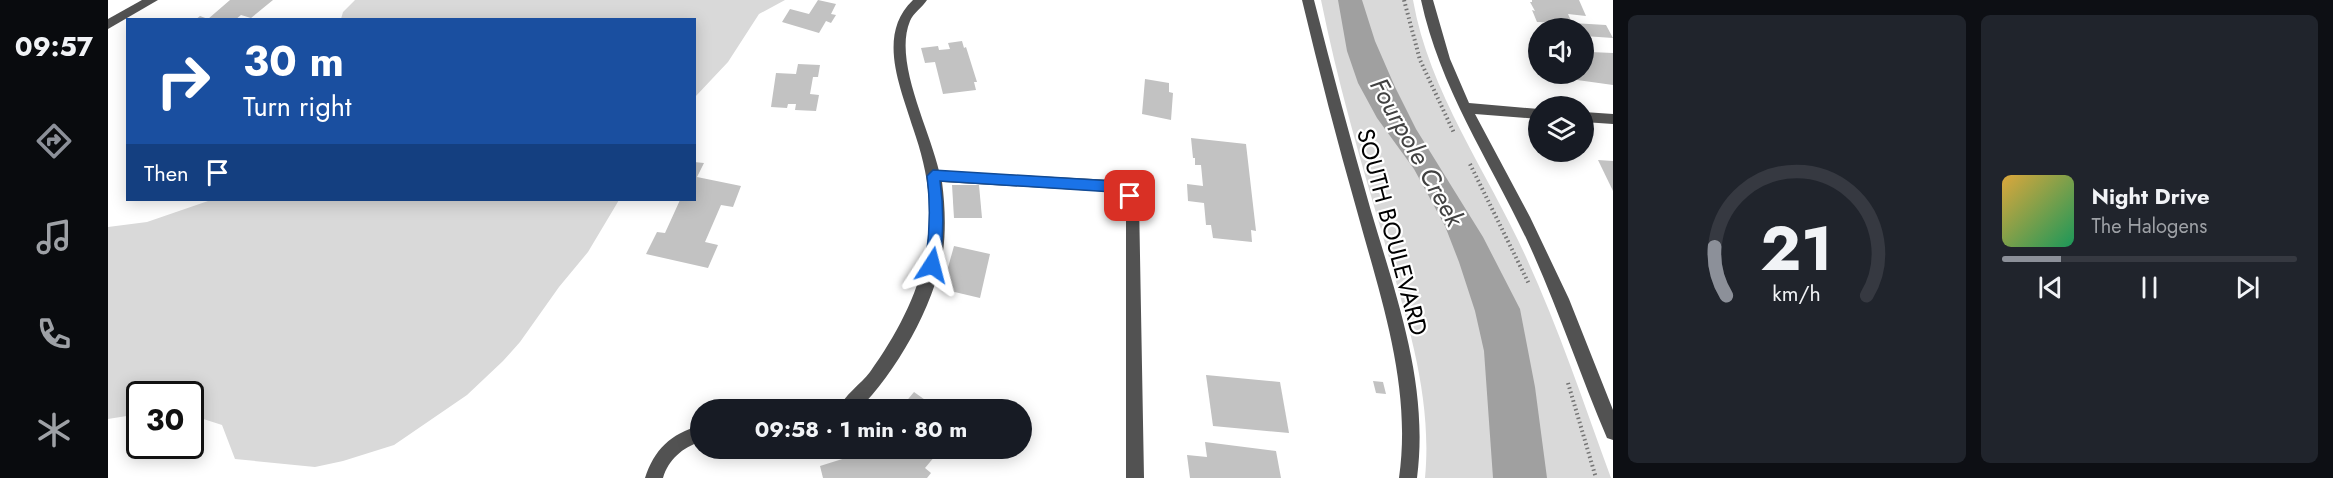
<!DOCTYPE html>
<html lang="en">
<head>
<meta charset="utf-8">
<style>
  :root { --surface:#171b24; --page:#20242c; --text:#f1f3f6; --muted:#9ea1a6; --line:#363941; --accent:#8c9099 }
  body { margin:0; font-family:Jost,sans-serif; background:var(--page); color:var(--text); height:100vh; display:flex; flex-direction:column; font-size:22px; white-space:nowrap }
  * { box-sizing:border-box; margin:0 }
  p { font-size:20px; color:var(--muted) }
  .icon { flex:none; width:33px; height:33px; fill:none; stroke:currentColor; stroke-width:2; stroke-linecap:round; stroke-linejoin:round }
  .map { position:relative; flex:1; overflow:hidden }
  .panel { display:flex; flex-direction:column; gap:15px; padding:15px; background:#0d0f14; width:720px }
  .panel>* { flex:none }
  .guide { position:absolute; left:18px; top:18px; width:570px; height:183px; border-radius:0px; box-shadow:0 3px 15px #0003; background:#1a4fa0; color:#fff; overflow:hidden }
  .tools { position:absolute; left:1420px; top:18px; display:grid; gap:12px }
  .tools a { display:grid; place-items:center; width:66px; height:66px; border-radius:50%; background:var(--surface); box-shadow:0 3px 15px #0003; font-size:30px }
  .speed { position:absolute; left:18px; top:381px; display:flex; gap:12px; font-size:30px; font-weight:700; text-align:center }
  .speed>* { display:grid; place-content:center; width:78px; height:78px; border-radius:50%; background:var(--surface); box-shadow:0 3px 15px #0003; line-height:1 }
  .speed .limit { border:3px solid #111; border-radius:9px; background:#fff; color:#111 }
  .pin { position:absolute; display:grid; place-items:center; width:51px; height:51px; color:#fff; margin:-26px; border-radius:12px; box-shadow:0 3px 9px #0006 }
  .me { position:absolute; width:66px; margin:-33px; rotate:9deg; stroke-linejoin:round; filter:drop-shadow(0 0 4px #0008) }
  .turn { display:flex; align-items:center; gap:21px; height:126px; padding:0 18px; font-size:27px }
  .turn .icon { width:78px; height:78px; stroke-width:2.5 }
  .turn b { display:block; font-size:42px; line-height:51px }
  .then { display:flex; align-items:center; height:57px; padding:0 18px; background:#0003; gap:12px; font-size:22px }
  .panel .widget { flex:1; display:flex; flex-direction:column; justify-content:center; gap:9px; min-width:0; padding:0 21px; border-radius:9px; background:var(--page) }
  .panel .dial { align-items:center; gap:0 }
  .dial svg { height:156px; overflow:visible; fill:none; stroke:var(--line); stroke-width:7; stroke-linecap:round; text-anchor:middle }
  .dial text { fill:var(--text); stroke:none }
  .song { display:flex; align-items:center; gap:18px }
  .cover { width:72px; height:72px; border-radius:9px; background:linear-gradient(135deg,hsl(40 70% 55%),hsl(150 70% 35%)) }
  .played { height:6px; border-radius:3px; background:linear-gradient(90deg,var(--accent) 20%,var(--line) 20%) }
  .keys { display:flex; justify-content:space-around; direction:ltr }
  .panel .tiles { flex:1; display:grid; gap:15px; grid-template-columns:repeat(2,1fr) }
  .trip { position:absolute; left:582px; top:399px; width:342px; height:60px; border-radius:30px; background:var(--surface); box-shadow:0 3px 15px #0003; font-weight:700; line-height:60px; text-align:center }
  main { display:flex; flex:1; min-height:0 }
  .menu { display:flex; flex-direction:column; width:108px; justify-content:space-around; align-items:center; background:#090b0e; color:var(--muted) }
  .menu .icon { width:42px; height:42px }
  .menu .active { color:var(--accent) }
  .menu b { font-size:27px; color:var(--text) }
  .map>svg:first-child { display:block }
  .green { fill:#d9d9d9 }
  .water { fill:#a0a0a0 }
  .building { fill:#c2c2c2 }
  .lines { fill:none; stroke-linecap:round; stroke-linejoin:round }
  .path { stroke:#747474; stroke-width:4; stroke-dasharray:1.5 3; stroke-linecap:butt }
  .minor { fill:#525252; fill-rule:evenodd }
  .route { fill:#1a73e8; stroke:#114b97; stroke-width:1.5 }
  .labels { text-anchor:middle; stroke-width:4.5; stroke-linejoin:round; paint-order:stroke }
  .street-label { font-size:24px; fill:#000; stroke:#fff }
  .water-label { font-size:26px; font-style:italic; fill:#414141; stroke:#fff }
</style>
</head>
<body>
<main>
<nav class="menu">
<b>09:57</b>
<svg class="icon active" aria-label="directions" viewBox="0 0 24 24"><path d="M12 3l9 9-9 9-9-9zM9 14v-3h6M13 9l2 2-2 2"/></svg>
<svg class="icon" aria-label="music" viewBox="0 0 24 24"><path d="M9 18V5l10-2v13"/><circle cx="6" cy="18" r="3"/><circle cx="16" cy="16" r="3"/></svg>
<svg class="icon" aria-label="phone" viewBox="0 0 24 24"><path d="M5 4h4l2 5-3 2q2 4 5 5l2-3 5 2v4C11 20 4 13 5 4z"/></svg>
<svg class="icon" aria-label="climate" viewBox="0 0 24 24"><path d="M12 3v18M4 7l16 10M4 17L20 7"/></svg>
</nav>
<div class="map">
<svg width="1505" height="478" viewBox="0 0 1505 478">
  <rect width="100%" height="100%" fill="#fff"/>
  <g class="green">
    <polygon points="247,0 677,0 651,14 620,62 587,97 586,20 233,19 235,12"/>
    <path d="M1213 0H1305C1321 92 1380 173 1418 257 1451 329 1476 404 1503 478H1317C1325 393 1297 315 1274 233 1251 156 1229 79 1213 0Z"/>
    <polygon points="103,200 511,200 480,252 451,287 412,342 395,361 359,395 286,445 235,461 207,467 127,459 114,425 83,415 82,394 32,394 31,414 0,419 0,227 39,222"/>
  </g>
  <polygon class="water" points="1230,0 1254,0 1267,41 1287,87 1308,129 1375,237 1412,309 1427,387 1439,478 1385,478 1376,351 1367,311 1351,262 1337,226 1306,169 1269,118 1250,83 1239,51"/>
  <g class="building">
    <polygon points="122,0 165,0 143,18 133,15 127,20 87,20 92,16 100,19"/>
    <polygon points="710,0 728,4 723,14 728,15 723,23 718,21 711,33 674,22 682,9 701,14"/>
    <polygon points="1424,0 1471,0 1478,16 1460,14 1464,23 1498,25 1505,38 1476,36 1476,28 1456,28 1453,23 1429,22 1424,10 1427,11 1422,2 1424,2"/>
    <polygon points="854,41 856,48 858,47 869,82 866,82 868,90 835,94 827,62 817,63 813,48 830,46 831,50 842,49 840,43"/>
    <polygon points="1476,41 1482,52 1505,53 1505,85 1462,79 1459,74 1476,74"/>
    <polygon points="690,64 712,65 710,77 705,77 702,94 711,95 708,111 687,110 688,104 680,104 679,108 663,107 668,73 688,74"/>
    <polygon points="1037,79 1061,83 1061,92 1065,93 1063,120 1034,114"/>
    <polygon points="1083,138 1138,144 1148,231 1143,230 1144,242 1105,238 1103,225 1098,225 1096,203 1080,201 1079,184 1095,186 1093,165 1087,165 1087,158 1085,158"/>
    <polygon points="1490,160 1505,161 1505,191"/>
    <polygon points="586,162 596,163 589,177 633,186 625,207 613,205 597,242 610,245 600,268 538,254 549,232 557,233 572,200 586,200"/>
    <polygon points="844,185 871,185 874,218 846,218"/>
    <polygon points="846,246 882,254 872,298 834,289"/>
    <polygon points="1098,375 1172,382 1181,433 1105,426"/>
    <polygon points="1265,381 1275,382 1278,394 1268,393"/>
    <polygon points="806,392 827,407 825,410 791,410"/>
    <polygon points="1097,442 1168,451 1173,478 1082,478 1079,455 1099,457"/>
    <polygon points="762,448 831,448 832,450 817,468 823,473 819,478 715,478 712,466 763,450"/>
  </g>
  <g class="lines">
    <g class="path">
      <polyline points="1296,0 1312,60 1346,133"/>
      <polyline points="1362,164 1421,284"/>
      <polyline points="1460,383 1488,478"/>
    </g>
    <g class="minor">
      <polygon points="34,0 50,0 0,29 0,19"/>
      <path d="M805 0H819C814 8 805 13 802 21 785 61 822 130 831 171L1005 180 1023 188 1031 200 1036 478H1018V204L1013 197 1004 192 834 182C837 205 838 229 835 252 827 304 788 373 750 410H730C736 395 753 384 762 372 799 320 826 263 821 199 819 174 813 151 805 128 793 88 768 35 805 0Z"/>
      <path d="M1194 0H1206C1224 71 1243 141 1263 211 1289 299 1321 385 1309 478H1291C1304 386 1273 299 1249 211 1229 141 1211 71 1194 0Z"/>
      <path d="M1313 0H1325L1342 59 1361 103 1431 109V119L1367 114 1422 217 1461 299 1505 410V440L1499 438C1471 372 1449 305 1419 240 1381 160 1332 88 1313 0Z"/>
      <polygon points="1476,112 1505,114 1505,124 1476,122"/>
      <path d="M592 426V442C575 447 560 460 555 478H537C546 450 563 433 592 426Z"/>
    </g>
  </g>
  <path class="route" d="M825 170 1005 181 1022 187 1029 196 1022 201 1005 192 832 181C836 210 836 236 831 265L829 269H819L817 265C822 234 823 207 819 176Z"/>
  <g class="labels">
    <g class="street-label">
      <text transform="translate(1284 232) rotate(75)" y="8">SOUTH BOULEVARD</text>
    </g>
    <g class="water-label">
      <text transform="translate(1309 152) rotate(61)" y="9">Fourpole Creek</text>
    </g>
  </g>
</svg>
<div class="tools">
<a><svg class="icon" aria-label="sound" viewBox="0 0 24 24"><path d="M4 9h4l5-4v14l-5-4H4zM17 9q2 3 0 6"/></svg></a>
<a><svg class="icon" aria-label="layers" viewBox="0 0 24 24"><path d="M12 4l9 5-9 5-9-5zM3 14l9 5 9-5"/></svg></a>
</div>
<div class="speed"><div class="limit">30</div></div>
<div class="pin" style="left:1022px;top:196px;background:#d93025"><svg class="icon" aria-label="arrive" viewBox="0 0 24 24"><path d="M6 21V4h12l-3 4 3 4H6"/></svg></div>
<svg class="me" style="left:824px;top:265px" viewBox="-20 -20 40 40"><path d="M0-17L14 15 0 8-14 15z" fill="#1a73e8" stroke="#fff" stroke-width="4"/></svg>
<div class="trip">09:58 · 1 min · 80 m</div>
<div class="guide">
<div class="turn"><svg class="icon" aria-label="right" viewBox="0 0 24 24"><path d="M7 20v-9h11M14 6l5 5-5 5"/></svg><div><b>30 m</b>Turn right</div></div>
<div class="then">Then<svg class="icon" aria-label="arrive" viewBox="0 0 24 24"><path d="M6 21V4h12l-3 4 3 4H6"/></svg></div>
</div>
</div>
<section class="panel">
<div class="tiles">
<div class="widget dial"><svg viewBox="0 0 100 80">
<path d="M14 69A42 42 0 1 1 86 69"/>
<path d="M14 69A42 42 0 0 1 8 44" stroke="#8c9099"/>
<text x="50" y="56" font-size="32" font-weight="700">21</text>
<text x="50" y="72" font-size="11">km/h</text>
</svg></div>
<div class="widget">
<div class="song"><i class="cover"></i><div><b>Night Drive</b><p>The Halogens</p></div></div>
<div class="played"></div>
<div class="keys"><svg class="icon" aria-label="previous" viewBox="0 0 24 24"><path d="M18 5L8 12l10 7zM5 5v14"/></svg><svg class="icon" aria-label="pause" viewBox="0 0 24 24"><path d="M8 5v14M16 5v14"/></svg><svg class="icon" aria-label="next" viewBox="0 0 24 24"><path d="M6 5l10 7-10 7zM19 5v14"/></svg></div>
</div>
</div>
</section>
</main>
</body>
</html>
